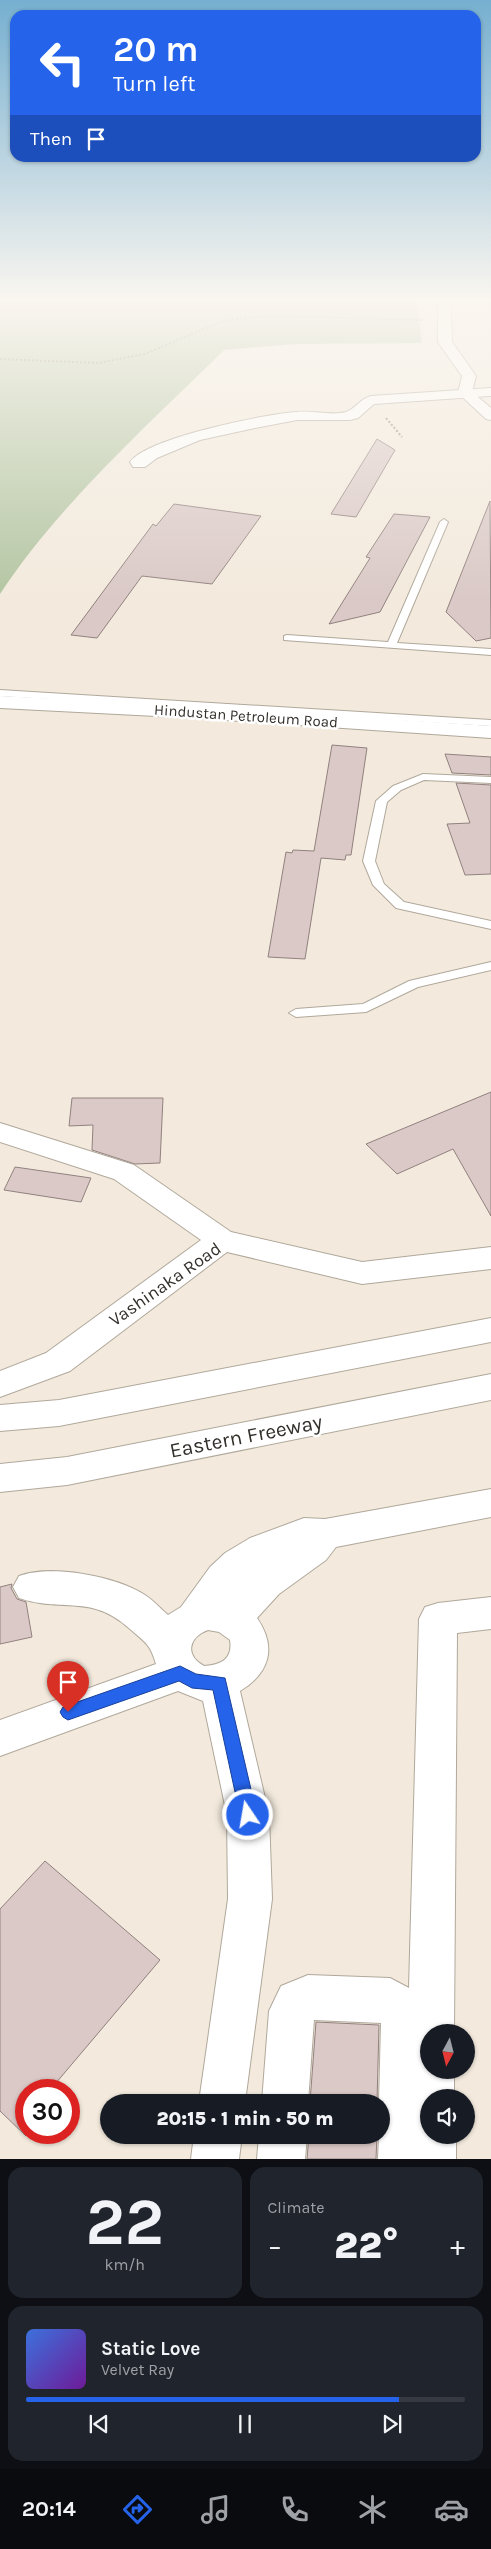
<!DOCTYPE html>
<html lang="en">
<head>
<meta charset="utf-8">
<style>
  :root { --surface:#171b24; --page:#20242c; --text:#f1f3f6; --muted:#9ea1a6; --line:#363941; --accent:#2563eb }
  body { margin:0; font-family:Karla,sans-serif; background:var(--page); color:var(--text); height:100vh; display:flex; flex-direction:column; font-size:19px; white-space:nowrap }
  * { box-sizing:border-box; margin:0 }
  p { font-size:16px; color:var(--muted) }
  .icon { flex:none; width:28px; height:28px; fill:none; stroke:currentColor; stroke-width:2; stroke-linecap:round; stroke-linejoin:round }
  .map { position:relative; height:2159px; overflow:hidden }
  .sheet { display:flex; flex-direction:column; gap:8px; padding:8px; background:#0d0f14; flex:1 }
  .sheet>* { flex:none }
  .guide { position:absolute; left:10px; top:10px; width:471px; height:152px; border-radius:15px; box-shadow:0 1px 4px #0004; background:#2563eb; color:#fff; overflow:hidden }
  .needle { width:32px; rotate:187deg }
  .tools { position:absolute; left:420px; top:2024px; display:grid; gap:10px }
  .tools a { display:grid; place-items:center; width:55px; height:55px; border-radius:50%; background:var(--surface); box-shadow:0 1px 4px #0004; font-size:25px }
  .speed { position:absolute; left:15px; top:2079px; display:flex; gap:10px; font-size:25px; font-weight:700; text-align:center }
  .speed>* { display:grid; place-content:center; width:65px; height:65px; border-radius:50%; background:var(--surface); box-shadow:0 1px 4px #0004; line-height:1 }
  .speed .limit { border:8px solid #d22; background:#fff; color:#111 }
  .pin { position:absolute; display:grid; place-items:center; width:42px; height:42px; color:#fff; margin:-51px -21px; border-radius:50% 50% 50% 0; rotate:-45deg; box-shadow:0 0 5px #0007 }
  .pin .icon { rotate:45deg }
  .me { position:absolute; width:55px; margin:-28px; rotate:348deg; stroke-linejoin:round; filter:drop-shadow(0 0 4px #0008) }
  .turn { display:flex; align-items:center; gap:18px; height:105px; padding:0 20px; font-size:22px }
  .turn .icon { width:65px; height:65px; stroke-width:2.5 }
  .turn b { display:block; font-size:35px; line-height:42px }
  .then { display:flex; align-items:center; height:48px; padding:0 20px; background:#0003; gap:10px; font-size:19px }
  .big { font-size:38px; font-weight:800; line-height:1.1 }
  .sheet .widget { flex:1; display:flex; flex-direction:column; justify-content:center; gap:8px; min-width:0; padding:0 18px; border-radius:15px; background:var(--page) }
  .sheet .dial { align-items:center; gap:0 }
  .dial b { font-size:65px; line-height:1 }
  .song { display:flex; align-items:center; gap:15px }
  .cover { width:60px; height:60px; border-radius:8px; background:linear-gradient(135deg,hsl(220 70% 55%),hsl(280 70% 35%)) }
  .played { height:5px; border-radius:2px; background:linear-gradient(90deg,var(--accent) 85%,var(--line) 85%) }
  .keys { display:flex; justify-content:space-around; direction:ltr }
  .heat { display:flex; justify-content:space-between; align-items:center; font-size:28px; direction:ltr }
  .sheet .tiles { flex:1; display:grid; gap:8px; grid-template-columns:1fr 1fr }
  .widget:last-child { grid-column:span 2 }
  .trip { position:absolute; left:100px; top:2094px; width:290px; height:50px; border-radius:25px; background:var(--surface); box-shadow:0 1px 4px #0004; font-weight:800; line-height:50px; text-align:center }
  .menu { display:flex; height:80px; justify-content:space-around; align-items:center; background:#090b0e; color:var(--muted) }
  .menu .icon { width:35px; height:35px }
  .menu .on { color:var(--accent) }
  .menu b { font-size:22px; color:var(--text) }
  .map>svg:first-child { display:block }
  .green { fill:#b3c5a2 }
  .building { fill:#dac9c6; stroke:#91817f }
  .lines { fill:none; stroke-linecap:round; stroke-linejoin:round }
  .service-casing { stroke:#b0a89b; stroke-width:2 }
  .minor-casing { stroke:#b0a89b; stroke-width:2 }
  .tertiary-casing { stroke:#b0a89b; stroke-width:2 }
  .secondary-casing { stroke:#b0a89b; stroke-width:2 }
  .motorway-casing { stroke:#b0a89b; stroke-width:2 }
  .path { stroke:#908a81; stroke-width:2; stroke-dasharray:2 2; stroke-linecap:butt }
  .service { fill:#fff; fill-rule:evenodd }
  .minor { fill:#fff; fill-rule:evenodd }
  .tertiary { fill:#fff; fill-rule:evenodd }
  .secondary { fill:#fff; fill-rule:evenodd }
  .motorway { fill:#fff; fill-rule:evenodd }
  .route { fill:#2563eb; stroke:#184099 }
  .labels { text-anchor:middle; stroke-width:5; stroke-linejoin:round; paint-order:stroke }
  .far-street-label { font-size:15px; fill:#33302b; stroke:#fff }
  .street-label { font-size:18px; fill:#33302b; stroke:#fff }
  .near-street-label { font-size:21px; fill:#33302b; stroke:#fff }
</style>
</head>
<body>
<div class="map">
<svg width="491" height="2159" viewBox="0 0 491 2159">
  <rect width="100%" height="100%" fill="#f3eadd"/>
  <path class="green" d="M0 298H416L422 343 296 344 224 350C148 425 59 504 0 594Z"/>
  <g class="building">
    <polygon points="377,439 395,450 356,517 331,514"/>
    <polygon points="490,501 491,638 476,641 446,612"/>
    <polygon points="174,504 261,516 212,584 142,576 97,638 71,635 153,524 156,526"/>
    <polygon points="394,514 430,517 380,612 329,624 370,558 366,557"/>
    <polygon points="332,745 367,748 351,855 346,855 345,860 321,858 305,959 268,957 286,852 292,853 293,850 314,851"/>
    <polygon points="445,754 491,757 491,775 452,773"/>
    <polygon points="456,783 491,785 491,874 465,875 447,824 470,823"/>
    <polygon points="491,1092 491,1216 453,1149 397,1174 366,1144"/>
    <polygon points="72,1098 163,1098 160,1163 135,1164 92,1150 93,1125 69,1126"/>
    <polygon points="15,1167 91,1178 81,1202 4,1190"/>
    <polygon points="12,1584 11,1588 17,1599 26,1602 32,1637 0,1644 0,1587"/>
    <polygon points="45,1861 160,1960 50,2090 26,2090 26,2136 0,2111 0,1909"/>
    <polygon points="316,2022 379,2025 377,2102 310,2102"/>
    <polygon points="309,2135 377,2135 376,2159 307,2159"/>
  </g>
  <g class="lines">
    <g class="service-casing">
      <g id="service">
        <polygon points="444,519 448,522 397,643 491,649 491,655 284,640 284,636 287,635 388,642 440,522"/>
        <polygon points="0,690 491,720 491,726 0,696"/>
        <polygon points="423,774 491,777 491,783 424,780 401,790 387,802 375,861 384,884 404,902 491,921 491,929 396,908 373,885 363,861 376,801 393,786"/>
        <polygon points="491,962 491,970 418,987 366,1012 296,1017 289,1013 296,1009 363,1004 409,981"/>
      </g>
    </g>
    <g class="minor-casing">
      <g id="minor">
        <path d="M491 388V396H489L374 404 358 418 350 420H297L255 428 200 440 157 458 145 467H133L130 462C147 438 265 414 296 412 312 410 331 416 346 412 355 409 361 398 371 396Z"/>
        <polygon points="0,696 195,706 491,726 491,738 195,718 0,708"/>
        <polygon points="0,1123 134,1165 231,1232 362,1262 491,1247 491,1269 362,1284 227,1252 70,1371 0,1397 0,1371 46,1353 201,1240 114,1179 0,1142"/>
        <path d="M491 1489V1517L336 1547 326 1560 279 1594 257 1618C277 1647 270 1673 240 1691L269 1815 272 1899 245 2102H199L228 1899 227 1815 203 1701 178 1691 0 1756V1720L156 1664C150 1644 146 1643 130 1629 91 1593 62 1613 19 1598L13 1587 19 1576C51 1564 116 1576 145 1595 153 1600 160 1608 168 1615L181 1607 210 1567 225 1553 250 1538 304 1518 325 1519ZM208 1630 219 1632 230 1640C233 1659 221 1665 204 1666 184 1655 189 1637 208 1630Z"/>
        <polygon points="491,1597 491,1629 457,1633 454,2032 429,2032 429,2070 454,2070 454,2098 429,2098 429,2135 456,2135 456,2159 378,2159 379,2135 381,2135 381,2102 379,2102 381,2023 314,2020 308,2102 262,2102 269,2011 281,1986 308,1975 390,1978 409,1988 419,1619 425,1607 438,1603"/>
        <polygon points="194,2135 242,2135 239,2159 191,2159"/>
        <polygon points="259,2135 307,2135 305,2159 257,2159"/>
      </g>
    </g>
    <g class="tertiary-casing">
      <polygon id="tertiary" points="438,298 450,298 452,342 476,376 474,379 464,379 438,342"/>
    </g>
    <g class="secondary-casing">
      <polygon id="secondary" points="469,372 476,376 472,392 491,408 491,420 486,419 458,393 462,376"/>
    </g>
    <g class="motorway-casing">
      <g id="motorway">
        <polygon points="491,1318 491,1342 59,1426 0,1431 0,1405 59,1400"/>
        <polygon points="491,1374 491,1400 67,1485 0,1492 0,1464 67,1457"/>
      </g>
    </g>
    <g class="path">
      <polyline points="0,359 98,363 145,354 225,320 269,316 424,320"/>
      <polyline points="386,418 402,437"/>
    </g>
    <use href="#service" class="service"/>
    <use href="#minor" class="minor"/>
    <use href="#tertiary" class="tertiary"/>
    <use href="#secondary" class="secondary"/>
    <use href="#motorway" class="motorway"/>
  </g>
  <linearGradient id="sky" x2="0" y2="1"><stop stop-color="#76afd0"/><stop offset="0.5" stop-color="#faf6f0"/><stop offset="1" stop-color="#faf6f0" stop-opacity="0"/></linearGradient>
  <rect width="491" height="600" fill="url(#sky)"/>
  <polygon class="route" points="180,1666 196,1674 225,1678 257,1815 254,1820 248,1823 242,1820 240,1815 213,1690 192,1688 179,1681 68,1720 63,1717 60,1712 63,1707"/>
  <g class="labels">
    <g class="far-street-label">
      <text transform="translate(246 716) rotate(4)" y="5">Hindustan Petroleum Road</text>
    </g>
    <g class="street-label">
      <text transform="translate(165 1284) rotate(-35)" y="6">Vashinaka Road</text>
    </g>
    <g class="near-street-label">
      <text transform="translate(246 1436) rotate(-11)" y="7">Eastern Freeway</text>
    </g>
  </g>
</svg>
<div class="tools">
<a><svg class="needle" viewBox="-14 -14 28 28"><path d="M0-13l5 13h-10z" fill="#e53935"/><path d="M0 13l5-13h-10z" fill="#9ea1a6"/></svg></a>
<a><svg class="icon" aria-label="sound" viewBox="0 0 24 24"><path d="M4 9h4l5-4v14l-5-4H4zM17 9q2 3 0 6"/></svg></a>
</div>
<div class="speed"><div class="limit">30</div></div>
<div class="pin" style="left:68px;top:1712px;background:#d93025"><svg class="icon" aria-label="arrive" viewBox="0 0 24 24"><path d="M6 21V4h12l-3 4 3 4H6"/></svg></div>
<svg class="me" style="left:248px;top:1815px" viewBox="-20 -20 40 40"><circle r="17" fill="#2563eb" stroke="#fff" stroke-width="3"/><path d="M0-11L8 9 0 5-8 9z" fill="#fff"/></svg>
<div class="trip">20:15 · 1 min · 50 m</div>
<div class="guide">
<div class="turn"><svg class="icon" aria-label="left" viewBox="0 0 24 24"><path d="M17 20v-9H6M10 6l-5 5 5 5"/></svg><div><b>20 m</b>Turn left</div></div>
<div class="then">Then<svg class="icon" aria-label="arrive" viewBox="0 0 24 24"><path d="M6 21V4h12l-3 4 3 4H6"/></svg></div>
</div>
</div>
<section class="sheet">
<div class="tiles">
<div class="widget dial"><b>22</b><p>km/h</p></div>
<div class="widget"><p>Climate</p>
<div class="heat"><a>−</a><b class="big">22°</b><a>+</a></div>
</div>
<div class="widget">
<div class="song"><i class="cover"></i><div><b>Static Love</b><p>Velvet Ray</p></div></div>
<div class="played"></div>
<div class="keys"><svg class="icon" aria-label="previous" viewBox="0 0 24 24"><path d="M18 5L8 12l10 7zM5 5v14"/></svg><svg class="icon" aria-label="pause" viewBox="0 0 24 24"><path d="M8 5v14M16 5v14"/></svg><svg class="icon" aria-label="next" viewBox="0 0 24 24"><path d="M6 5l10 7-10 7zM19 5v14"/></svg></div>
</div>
</div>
</section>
<nav class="menu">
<b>20:14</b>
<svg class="icon on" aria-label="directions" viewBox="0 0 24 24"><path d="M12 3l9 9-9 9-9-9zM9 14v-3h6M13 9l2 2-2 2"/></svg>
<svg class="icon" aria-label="music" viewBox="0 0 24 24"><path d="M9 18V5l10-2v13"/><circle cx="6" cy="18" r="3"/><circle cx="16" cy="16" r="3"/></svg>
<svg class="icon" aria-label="phone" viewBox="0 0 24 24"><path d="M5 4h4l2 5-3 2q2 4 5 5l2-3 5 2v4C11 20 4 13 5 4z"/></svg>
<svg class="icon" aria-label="climate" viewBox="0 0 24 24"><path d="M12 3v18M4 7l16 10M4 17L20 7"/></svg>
<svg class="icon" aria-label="car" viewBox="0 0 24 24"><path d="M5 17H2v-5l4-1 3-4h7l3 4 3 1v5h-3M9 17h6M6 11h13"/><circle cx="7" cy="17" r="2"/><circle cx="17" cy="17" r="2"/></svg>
</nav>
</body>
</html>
